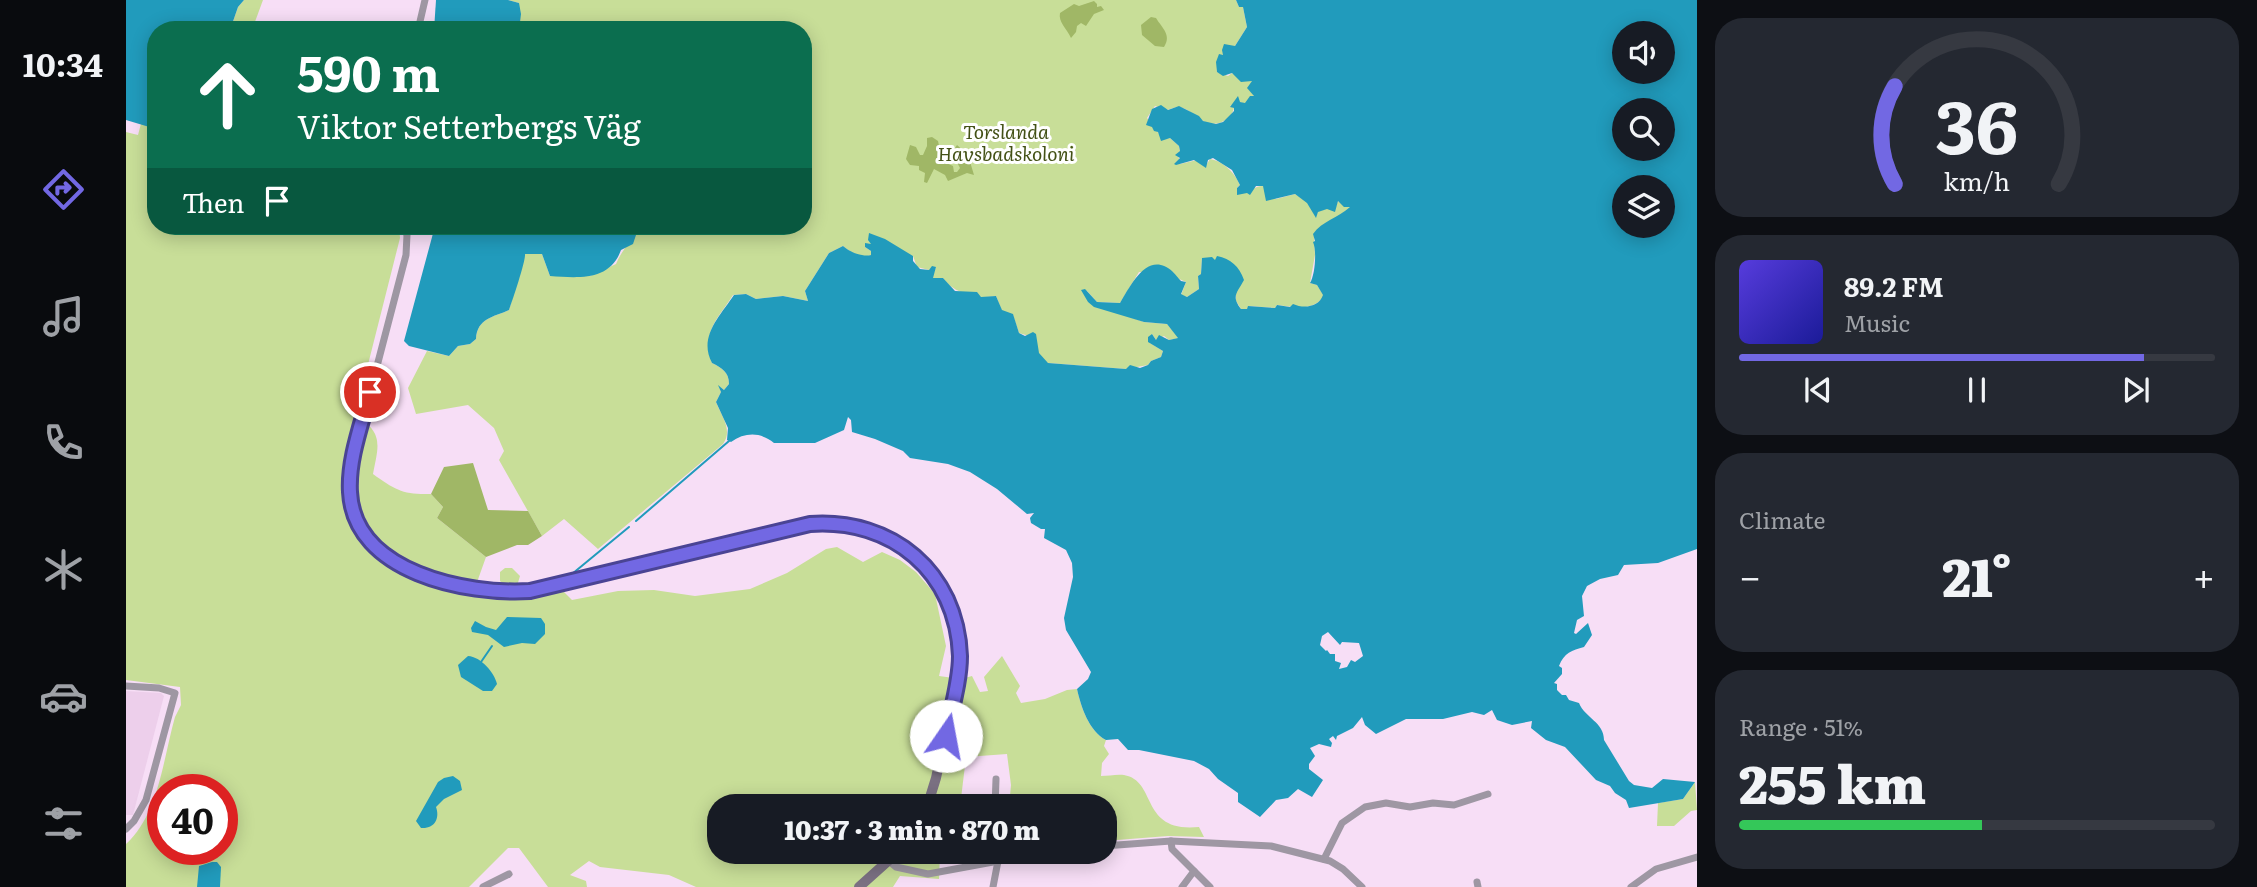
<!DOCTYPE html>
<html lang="en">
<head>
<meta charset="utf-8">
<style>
  :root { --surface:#171b24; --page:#242831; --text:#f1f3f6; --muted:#9ea1a6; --line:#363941; --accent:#7268e3 }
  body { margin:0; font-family:Literata,serif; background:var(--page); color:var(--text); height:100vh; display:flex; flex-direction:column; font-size:26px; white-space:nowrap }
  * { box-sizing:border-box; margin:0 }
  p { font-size:23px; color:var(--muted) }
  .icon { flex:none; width:38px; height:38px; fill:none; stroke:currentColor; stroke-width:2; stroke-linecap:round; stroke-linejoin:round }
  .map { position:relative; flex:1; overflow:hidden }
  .panel { display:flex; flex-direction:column; gap:18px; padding:18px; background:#0d0f14; width:560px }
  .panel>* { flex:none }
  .guide { position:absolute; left:21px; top:21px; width:665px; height:214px; border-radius:28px; box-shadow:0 4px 18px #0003; background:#0b6e4f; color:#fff; overflow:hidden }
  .controls { position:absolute; left:1486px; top:21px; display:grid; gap:14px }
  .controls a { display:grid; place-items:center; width:63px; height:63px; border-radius:50%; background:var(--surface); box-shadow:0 4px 18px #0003; font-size:35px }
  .speed { position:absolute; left:21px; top:774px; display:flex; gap:14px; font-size:35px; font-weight:700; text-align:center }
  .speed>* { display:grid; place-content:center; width:91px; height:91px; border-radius:50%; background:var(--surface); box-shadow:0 4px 18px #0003; line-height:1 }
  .speed .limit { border:10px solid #d22; background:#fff; color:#111 }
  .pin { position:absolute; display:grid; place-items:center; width:60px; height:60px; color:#fff; margin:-30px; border:4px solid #fff; border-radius:50%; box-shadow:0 2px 7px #0007 }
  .me { position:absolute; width:77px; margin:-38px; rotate:12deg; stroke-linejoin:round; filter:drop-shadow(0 0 5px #0008) }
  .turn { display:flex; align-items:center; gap:24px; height:147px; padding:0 35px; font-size:32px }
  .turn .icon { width:91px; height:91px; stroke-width:2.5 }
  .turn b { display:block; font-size:49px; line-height:60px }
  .then { display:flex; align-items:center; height:66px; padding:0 35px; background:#0003; gap:14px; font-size:26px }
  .big { font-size:52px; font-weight:800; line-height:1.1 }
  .panel .card { flex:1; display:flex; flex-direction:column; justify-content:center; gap:10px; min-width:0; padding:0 24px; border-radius:28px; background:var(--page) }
  .panel .dial { align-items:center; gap:0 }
  .dial svg { height:182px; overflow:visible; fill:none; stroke:var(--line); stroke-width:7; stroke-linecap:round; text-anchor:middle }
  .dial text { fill:var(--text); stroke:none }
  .song { display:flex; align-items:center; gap:21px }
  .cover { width:84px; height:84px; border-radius:10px; background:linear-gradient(135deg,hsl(250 70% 55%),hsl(240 70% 35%)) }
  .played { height:7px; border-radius:4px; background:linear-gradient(90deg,var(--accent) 85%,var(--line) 85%) }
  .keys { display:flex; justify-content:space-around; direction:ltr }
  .heat { display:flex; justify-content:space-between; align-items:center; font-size:38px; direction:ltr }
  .charge { height:10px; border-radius:5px; background:linear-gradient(90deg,#34c759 51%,var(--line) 0) }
  .trip { position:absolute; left:581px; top:794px; width:410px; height:70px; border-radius:28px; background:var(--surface); box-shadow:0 4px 18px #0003; font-weight:800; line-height:70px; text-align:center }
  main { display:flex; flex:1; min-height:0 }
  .tabs { display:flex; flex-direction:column; width:126px; justify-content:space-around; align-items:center; background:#090b0e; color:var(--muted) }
  .tabs .icon { width:49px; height:49px }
  .tabs .on { color:var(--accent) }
  .tabs b { font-size:32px; color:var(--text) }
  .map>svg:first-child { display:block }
  .built { fill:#edcfeb }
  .green { fill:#c8de98; fill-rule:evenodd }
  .forest { fill:#a0b766 }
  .water { fill:#219bbc; fill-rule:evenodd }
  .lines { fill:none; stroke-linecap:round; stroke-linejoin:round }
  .stream { stroke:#219bbc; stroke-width:2 }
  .street { stroke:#9e97a3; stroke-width:7 }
  .secondary { stroke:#7b7183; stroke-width:10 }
  .route-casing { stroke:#4a4494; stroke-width:18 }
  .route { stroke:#7268e3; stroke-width:12 }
  .labels { text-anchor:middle; stroke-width:6; stroke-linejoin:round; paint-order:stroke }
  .park-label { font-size:19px; font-style:italic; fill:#435116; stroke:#fff }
</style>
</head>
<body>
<main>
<nav class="tabs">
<b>10:34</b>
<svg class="icon on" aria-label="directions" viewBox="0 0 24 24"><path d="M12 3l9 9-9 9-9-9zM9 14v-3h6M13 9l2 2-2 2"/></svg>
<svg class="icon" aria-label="music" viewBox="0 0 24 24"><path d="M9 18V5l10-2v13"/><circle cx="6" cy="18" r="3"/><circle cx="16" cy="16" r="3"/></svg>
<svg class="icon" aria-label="phone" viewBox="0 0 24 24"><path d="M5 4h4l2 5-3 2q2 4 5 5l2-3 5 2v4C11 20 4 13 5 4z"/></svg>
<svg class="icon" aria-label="climate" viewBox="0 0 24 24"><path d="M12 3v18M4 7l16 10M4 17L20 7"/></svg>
<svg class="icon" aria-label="car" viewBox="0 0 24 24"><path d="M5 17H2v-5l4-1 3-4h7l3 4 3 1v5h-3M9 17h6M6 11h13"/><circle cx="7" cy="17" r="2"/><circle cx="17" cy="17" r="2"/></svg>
<svg class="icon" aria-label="filters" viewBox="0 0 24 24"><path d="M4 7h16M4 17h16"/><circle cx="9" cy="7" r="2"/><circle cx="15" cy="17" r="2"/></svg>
</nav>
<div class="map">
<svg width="1571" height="887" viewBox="0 0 1571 887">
  <rect width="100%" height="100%" fill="#f7def6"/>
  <polygon class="built" points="0,691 35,693 38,696 7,815 0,815"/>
  <g class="green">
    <polygon points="118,0 137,0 126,30 104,30 112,7"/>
    <path d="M382 0H1110L1113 7H1117L1121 27 1109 46H1105C1096 57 1090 58 1091 72L1102 76 1106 73 1114 79 1126 81 1125 90 1128 96 1119 104 1114 102 1104 106 1108 108C1105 121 1089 128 1077 121 1070 117 1065 111 1057 108 1050 106 1046 109 1041 110 1037 110 1033 107 1029 106L1021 118 1037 139 1044 138 1053 146 1054 151 1052 154 1054 164 1071 160 1079 167 1084 159C1097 161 1109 173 1114 185L1111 188 1114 193C1124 193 1128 186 1137 186L1150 199 1169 194 1181 202 1190 217 1192 211 1210 206 1212 201 1219 207H1225C1212 218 1199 223 1188 236L1189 255 1184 283 1191 285 1198 296C1187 312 1168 307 1151 305L1149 308 1123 306 1121 309H1115L1110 301V291L1090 261 1076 258 1075 274 1072 276 1073 289 1061 297 1055 295 1060 282 1051 278 1047 272H1013L994 303 971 302 961 291 962 302 1018 322 1041 324 1053 338 1043 340 1038 336 1030 340 1026 334 1024 343 1037 351 1035 357 1025 361 1022 365 1000 369 922 363 917 361 903 336 893 333 887 315 876 311 870 296C852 300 827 293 817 278H806L810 267 803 270 791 267 787 256 746 244 739 247 745 251V255C736 259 724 252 717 246L703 253 679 291 682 301 657 296 630 299 620 294 607 295C591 320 576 331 586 363 596 368 603 372 603 384L598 390 593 386 595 392 590 402C596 417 607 430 597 444L472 549 438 519 416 536 373 460 378 451 368 428 342 405 290 414 282 388 301 351 323 356 332 346 344 344 350 339C351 318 368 317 383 310L399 254H416L424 276H464L490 264C496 249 507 240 513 226H677V30H393V3Z"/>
    <path d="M17 116 30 123V226H273L274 238 229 416C259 432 252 447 247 474 269 490 278 495 305 494L317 507 311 518 360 557 350 585 380 587 374 581V572L379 568H386L394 576 391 586 428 582 446 600 492 591 528 590 569 596 624 589 661 573 700 549 711 547 737 562 756 552 774 560 790 572 809 594 820 646 813 676 835 679 846 676 854 692 862 691 858 677 876 656 894 686 890 693 895 703 919 699 941 690 951 689C955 707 963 731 980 740L978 746 983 754 976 763 975 776C982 776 991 774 998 775 1032 781 1013 833 1073 827L1078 837 1042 836 978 841V807H883L885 785 881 754 840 757 834 807H593V852H814L813 879 774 876 767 887H570L543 875 474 867 463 861 444 875 460 881 461 887H422L393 848H382L343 887H0V844C33 814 37 759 49 717L55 705 54 687 0 680V132L12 135ZM37 789H96V849H37Z"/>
    <polygon points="1569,782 1571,810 1565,811 1548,826 1531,826 1532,803 1557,799"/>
  </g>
  <g class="forest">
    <path d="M968 1 971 4V7L975 6 978 10 968 14 960 26 955 23 951 26 950 32 945 38C941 29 932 22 934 13L948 4 953 6Z"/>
    <path d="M1025 17 1030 18C1036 28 1046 35 1038 47L1029 46 1016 35 1015 25Z"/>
    <path d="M806 137 812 141 815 155 822 158 818 162 827 166 828 172H831L834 168C830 159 824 154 831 145L842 155 848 175 841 173 822 181 819 175 808 169 801 183 798 182 799 173 793 170V166L784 165 780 159 784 145 790 147 794 155H797L801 146V138Z"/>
    <polygon points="347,463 362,510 402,511 416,536 402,545 391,545 360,557 311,518 317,507 305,494 318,467"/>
  </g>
  <g class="water">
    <polygon points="0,0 118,0 112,7 104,30 30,30 30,129 0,120"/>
    <polygon points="310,0 382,0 393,3 395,14 393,30 308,30"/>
    <path d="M1110 0H1571V549L1532 563 1498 565 1492 575 1474 579 1461 586 1456 596 1458 616 1451 620 1448 633 1450 634 1462 623 1466 635 1458 647C1446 650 1438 653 1433 666L1436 668V674L1428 683 1431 684V690L1436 695H1440L1443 700 1453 703C1459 718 1478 722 1478 740L1503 781 1508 785 1526 788 1537 779 1569 782 1557 799 1503 808 1500 800 1489 793 1484 786 1470 780 1439 747 1420 740 1405 728 1406 721 1386 725 1371 720 1366 710 1358 715 1346 712 1317 719H1280L1250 734 1239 725 1236 717 1227 728 1211 736 1210 740 1207 736 1203 739 1206 743 1205 747 1193 744 1184 748 1189 756 1183 764V769L1197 780 1186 797 1172 789 1162 798 1150 800 1134 817 1112 802V793L1092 779 1083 769 1068 761 1013 750H1002L992 739 980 740C963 731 955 707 951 689L962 679 965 672 940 630 938 618 947 577 946 563 940 550 918 538 919 529H915L905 523 904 518 908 513 901 514 871 489 844 472 822 464 784 458 777 451 749 439 726 432 725 420 722 417 718 430 689 443H648C635 432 619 432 605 442L601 440 602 428 590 402 595 392 592 385 598 390 603 384C603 372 596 368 586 363 572 337 594 316 608 295L620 294 630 299 657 296 682 301 679 291 703 253 717 246C725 253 737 257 745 255V251L739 247V243L745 244 742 240 743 233 759 239 787 256V261L794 269 803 270 806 266 810 267 807 278H817L829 291 851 292 855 297 870 296 876 310 887 314 893 333 899 336 907 332 910 334 913 353 922 363 1000 369 1004 365 1014 368 1022 365 1025 361 1035 357 1037 351 1022 342V337L1026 334 1030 340 1033 335 1043 340 1052 338 1041 324 1018 322 968 307 962 302 955 290 959 289 971 302 994 303C1005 285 1022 249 1047 272 1050 275 1052 278 1055 281L1060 282 1055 294 1061 297 1073 289 1072 276 1075 274 1076 258 1086 257 1089 260 1091 256C1105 259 1113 266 1118 280 1111 293 1105 296 1115 309H1121L1122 306 1149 308 1151 305 1164 307 1167 304C1178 309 1193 307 1197 295L1191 285 1184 283C1189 275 1191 251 1187 242L1189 241 1187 234C1196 221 1212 218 1224 207H1218L1212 201 1209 212 1201 209 1192 212 1190 218 1181 203 1169 194 1140 201 1137 186H1130L1124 195 1121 193 1111 195V188L1114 185 1106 170 1087 158 1082 160 1080 168 1068 160 1050 165 1048 164 1054 158 1049 155 1054 151 1053 146 1044 138 1035 141 1032 132 1028 131 1026 127 1020 125 1026 109 1035 105 1042 110 1053 106 1073 116 1077 121 1090 124 1097 122 1108 111V108L1104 107 1112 96 1114 102 1119 103 1124 96H1128L1121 88 1126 81 1115 82 1106 73 1097 76 1091 72 1090 62 1093 54 1097 55 1096 50 1098 44 1109 46 1121 27 1117 7H1113ZM1498 33H1536V72H1498ZM1498 110H1536V149H1498ZM1498 187H1536V226H1498ZM1202 632 1214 645 1216 642 1233 643 1237 656 1229 662 1225 660 1221 667 1213 669 1215 663 1209 661V654H1204L1201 650 1200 651 1194 645 1196 636Z"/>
    <path d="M309 226H513L507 244 495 250C484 281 453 278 424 276L416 254H399C400 260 387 299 383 310 368 317 351 318 350 339L344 344 332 346 323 356 283 346 278 341Z"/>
    <polygon points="381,617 415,618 419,624 419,634 409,644 396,643 378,647 362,635 346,632 345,628 349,621 360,627 370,630"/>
    <path d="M342 656C355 657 368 672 371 684L366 691H357L335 677 332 665Z"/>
    <path d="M327 776 334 781 336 790 318 799 310 807C314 818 309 829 295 828L290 821 312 782 318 778Z"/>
    <polygon points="86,862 91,862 95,867 94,887 71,887 73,866"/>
  </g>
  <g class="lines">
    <g class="stream">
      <polyline points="510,521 603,441"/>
      <polyline points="446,574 503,527"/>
      <polyline points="355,662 366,646"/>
    </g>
    <g class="street">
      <polyline points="292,30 299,0"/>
      <path d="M277 226 281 235 280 255 227 458C218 513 235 547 287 570 298 575 309 581 322 584 337 587 354 588 370 590"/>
      <polyline points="0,686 33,688 49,693 20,800 8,821 0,829"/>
      <polyline points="869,807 870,779"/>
      <polyline points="1045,841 1046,849 1084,887"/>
      <polyline points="978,846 1045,841 1145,846 1204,861 1217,869 1236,887"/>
      <polyline points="1198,859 1216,823 1239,807 1260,803 1284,807 1307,803 1328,805 1362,794"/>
      <polyline points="764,862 770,867 802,874 921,852"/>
      <polyline points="1351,882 1352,887"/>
      <polyline points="357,887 383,874"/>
      <polyline points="867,887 872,861"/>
      <polyline points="1056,887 1068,871"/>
      <polyline points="1505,887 1530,869 1571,857"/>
    </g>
    <g class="secondary">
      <path d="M370 590 388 592 419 588 676 525C766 512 846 583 832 676L810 778 801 807"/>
      <polyline points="733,887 772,852"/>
    </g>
  </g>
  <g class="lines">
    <g class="route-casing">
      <path id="route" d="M244 392C236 423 222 459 224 492 228 573 341 595 404 591L684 524C766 518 831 572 834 656 834 682 825 710 820 736"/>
    </g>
    <use href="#route" class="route"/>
  </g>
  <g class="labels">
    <g class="park-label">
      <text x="880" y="139">Torslanda<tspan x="880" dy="22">Havsbadskoloni</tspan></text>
    </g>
  </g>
</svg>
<div class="controls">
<a><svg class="icon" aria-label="sound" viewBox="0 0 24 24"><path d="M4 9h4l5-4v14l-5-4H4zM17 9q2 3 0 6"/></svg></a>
<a><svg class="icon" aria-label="search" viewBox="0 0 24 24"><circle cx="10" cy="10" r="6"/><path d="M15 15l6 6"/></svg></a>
<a><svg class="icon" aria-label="layers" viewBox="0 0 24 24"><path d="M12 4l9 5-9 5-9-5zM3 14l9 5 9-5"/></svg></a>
</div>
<div class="speed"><div class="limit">40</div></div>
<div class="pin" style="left:244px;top:392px;background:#d93025"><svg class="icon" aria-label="arrive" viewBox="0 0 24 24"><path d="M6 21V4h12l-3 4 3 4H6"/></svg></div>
<svg class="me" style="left:820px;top:736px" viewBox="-20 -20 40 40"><circle r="19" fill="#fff"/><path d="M0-13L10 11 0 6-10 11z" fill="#7268e3"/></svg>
<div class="trip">10:37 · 3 min · 870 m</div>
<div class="guide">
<div class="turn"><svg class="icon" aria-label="ahead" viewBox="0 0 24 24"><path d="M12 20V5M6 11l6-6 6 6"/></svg><div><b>590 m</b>Viktor Setterbergs Väg</div></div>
<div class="then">Then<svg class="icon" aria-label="arrive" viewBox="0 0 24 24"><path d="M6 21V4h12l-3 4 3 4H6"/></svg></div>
</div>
</div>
<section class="panel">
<div class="card dial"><svg viewBox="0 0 100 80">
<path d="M14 69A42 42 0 1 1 86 69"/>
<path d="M14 69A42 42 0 0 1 14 26" stroke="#7268e3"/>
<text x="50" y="56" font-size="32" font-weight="700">36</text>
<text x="50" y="72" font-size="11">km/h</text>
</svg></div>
<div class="card">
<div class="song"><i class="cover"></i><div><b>89.2 FM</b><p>Music</p></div></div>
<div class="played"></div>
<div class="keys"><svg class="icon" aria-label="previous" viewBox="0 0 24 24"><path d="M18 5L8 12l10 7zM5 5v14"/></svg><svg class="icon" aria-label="pause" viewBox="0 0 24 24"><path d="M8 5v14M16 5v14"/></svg><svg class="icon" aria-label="next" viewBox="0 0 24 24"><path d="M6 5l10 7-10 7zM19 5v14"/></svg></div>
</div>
<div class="card"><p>Climate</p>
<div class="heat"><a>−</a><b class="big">21°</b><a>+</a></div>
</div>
<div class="card"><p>Range · 51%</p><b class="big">255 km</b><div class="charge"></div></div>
</section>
</main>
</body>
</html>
